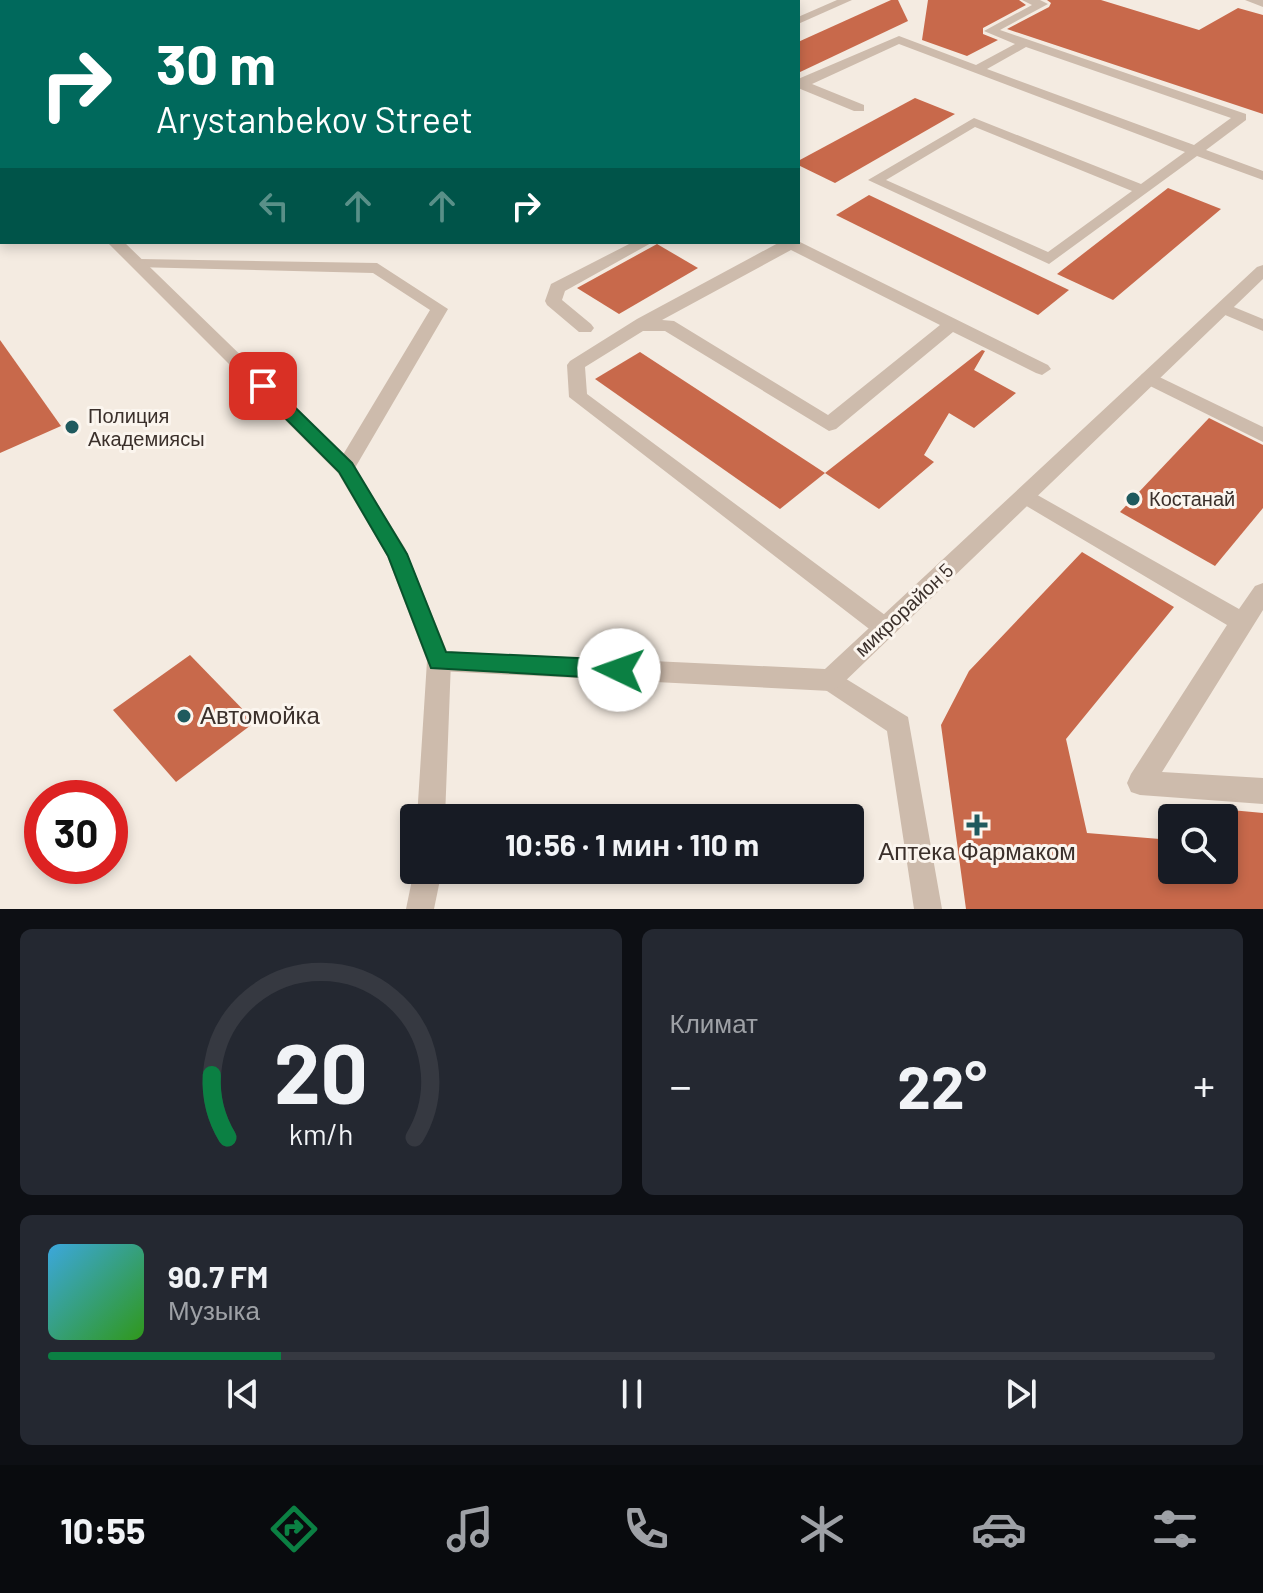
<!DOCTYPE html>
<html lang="ru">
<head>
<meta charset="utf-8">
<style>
  :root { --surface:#171b24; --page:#242831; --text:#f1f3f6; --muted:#9ea1a6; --line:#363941; --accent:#0b8043 }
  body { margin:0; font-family:Barlow,sans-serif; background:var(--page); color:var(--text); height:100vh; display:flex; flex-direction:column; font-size:30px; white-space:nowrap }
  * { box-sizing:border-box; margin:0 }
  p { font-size:26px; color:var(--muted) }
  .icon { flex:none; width:44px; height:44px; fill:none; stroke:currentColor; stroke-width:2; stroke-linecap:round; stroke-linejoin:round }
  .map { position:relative; height:909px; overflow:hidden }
  .drawer { display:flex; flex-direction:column; gap:20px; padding:20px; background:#0d0f14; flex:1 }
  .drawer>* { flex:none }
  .top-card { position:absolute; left:0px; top:0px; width:800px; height:244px; box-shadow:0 4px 12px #0003; background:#00695c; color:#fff; overflow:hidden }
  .tools { position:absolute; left:1158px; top:804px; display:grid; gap:16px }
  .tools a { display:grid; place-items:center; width:80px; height:80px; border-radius:8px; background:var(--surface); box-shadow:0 4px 12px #0003; font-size:40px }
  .speed { position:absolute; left:24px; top:780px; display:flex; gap:16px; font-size:40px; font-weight:700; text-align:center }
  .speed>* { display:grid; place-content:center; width:104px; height:104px; border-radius:50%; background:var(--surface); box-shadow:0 4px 12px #0003; line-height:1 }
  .speed .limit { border:12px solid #d22; background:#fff; color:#111 }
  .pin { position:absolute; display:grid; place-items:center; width:68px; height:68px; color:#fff; margin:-34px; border-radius:16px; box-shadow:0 4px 12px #0006 }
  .me { position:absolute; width:88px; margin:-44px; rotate:273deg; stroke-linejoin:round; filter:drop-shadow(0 0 6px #0008) }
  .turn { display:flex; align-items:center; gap:28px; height:168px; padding:0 24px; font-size:36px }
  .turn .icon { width:104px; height:104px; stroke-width:2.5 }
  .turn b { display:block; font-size:56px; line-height:68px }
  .lanes { display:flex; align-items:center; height:76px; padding:0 24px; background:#0003; justify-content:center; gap:40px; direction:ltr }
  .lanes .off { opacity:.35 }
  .big { font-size:60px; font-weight:700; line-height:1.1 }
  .drawer .card { flex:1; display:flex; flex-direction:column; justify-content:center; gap:12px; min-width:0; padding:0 28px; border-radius:12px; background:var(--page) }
  .drawer .dial { align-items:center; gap:0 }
  .dial svg { height:208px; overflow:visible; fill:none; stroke:var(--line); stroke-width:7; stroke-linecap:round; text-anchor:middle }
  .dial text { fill:var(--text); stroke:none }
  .song { display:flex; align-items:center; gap:24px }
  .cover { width:96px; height:96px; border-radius:12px; background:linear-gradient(135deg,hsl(200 70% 55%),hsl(110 70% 35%)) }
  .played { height:8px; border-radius:4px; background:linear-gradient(90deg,var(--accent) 20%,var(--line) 20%) }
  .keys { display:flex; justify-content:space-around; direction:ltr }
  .heat { display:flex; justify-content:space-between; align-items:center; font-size:44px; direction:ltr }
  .drawer .tiles { flex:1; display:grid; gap:20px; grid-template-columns:1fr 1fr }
  .card:last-child { grid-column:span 2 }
  .trip { position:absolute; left:400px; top:804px; width:464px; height:80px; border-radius:8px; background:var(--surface); box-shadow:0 4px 12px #0003; font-weight:700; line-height:80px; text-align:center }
  .tabs { display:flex; height:128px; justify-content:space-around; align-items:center; background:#090b0e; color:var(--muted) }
  .tabs .icon { width:56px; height:56px }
  .tabs .on { color:var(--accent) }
  .tabs b { font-size:36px; color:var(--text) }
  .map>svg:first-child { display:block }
  .building { fill:#c8694b }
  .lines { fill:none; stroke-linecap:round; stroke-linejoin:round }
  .service { fill:#cdbbac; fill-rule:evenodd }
  .minor { fill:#cdbbac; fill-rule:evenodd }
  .tertiary { fill:#cdbbac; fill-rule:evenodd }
  .route { fill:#0b8043; stroke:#07532c; stroke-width:2 }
  .poi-dot { fill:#1f5a5e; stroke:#fbf5ee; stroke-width:3 }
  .labels { text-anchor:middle; stroke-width:6; stroke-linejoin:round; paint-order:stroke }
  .poi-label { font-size:20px; fill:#3b302b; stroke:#fbf5ee; text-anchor:start }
  .street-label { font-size:20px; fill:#3b302b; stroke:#fbf5ee }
  .near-poi-label { font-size:24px; fill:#3b302b; stroke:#fbf5ee; text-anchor:start }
</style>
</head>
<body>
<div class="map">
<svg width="1263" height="909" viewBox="0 0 1263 909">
  <rect width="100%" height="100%" fill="#f4ebe1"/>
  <g class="building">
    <polygon points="891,0 898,0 908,21 798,73 798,42"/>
    <polygon points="928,0 1019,0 1026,5 983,28 983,34 998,40 967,56 922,40"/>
    <polygon points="1047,0 1101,0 1199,30 1238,8 1263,15 1263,114 1007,29 1049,7 1051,3"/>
    <polygon points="915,98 955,114 835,183 798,165 798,161"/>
    <polygon points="1168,188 1221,209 1113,300 1057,274"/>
    <polygon points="869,195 1069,290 1038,315 836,215"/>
    <polygon points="657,244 698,268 619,314 577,288"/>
    <polygon points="0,340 61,426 0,453"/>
    <polygon points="982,350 985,351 974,370 1016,393 974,428 949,413 924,455 934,462 879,509 825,473"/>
    <polygon points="640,352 825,473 780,509 595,379"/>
    <polygon points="1209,418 1263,445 1263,508 1215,566 1120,512"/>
    <polygon points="1082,552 1174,607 1066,739 1087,833 1172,840 1172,870 1224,870 1224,818 1191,818 1188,806 1263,813 1263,909 966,909 941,725 969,671"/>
    <polygon points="190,655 255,722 176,782 113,710"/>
  </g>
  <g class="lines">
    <g class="service">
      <polygon points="254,0 269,0 252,2"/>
      <polygon points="447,0 461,0 463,2 449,2"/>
      <polygon points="708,0 723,0 706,2"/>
      <polygon points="837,0 852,0 798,24 798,17"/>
      <path d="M1022 0H1040L1048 4 1000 30 1246 114V120L1206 150 1263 171V180L1197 156 1049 264 868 180 974 118 1141 184 1185 152 899 44 812 84 864 105V111H854L798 88V79L899 36 976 65 1015 44 984 31 1032 5ZM1026 47 1231 118 1194 145 987 69ZM975 127 1132 191 1048 252 886 180Z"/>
      <polygon points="1245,0 1263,0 1263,7"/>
      <polygon points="0,146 2,146 0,155"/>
      <path d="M798 241 1048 365 1051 369 1042 375 1036 373 953 332 836 429 829 431 665 331H643L585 367 587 394 893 621 897 628 893 635 885 638 877 635 569 397 567 365 570 361 637 319 780 242ZM791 250 940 325 828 415 674 321 662 320Z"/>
      <polygon points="633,242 653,242 565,291 562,300 591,324 594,328 591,332 579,332 547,305 545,301 551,284"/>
      <polygon points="140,259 377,263 448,309 352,473 338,473 335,468 430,310 373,273 134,267 134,261"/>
      <polygon points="1224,303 1263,319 1263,331 1218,312 1215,308"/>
      <polygon points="1149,372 1263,427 1263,442 1142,382 1140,378 1142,374"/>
      <polygon points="1025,488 1239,609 1255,586 1263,583 1263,610 1162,772 1263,778 1263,804 1140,795 1131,792 1127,783 1131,774 1227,625 1018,501 1015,496 1018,491"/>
      <polygon points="830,669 908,717 942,909 914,909 887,731 821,687 818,680 821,673"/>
    </g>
    <g class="minor">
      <polygon points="538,0 553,0 536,2"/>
      <polygon points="1263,265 1263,279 839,687 830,691 439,671 430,668 427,661 430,654 439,651 825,669 1257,267"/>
    </g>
    <g class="tertiary">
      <rect x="0" y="131" width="2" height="10"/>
      <polygon points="107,242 124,242 352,463 405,548 451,661 445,818 417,818 427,661 387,556 338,473"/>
      <polygon points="414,870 442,870 434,909 406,909"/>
    </g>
  </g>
  <polygon class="route" points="263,381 269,382 352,463 407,554 446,652 619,660 627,663 630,670 627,676 619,679 431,668 388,556 339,472 257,390 255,386"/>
  <g class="poi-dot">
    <circle cx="72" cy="427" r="8"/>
    <circle cx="1133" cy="499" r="8"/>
    <circle cx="184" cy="716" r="8"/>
    <path d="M973 813h8v8h8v8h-8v8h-8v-8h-8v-8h8z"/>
  </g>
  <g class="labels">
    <g class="poi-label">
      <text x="88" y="423">Полиция<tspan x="88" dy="23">Академиясы</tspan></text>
      <text x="1149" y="506">Костанай</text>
    </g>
    <g class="street-label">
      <text transform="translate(904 610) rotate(-43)" y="7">микрорайон 5</text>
    </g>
    <g class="near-poi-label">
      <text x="200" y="724">Автомойка</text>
      <text x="977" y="860" text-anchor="middle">Аптека Фармаком</text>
    </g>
  </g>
</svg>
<div class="tools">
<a><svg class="icon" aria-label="search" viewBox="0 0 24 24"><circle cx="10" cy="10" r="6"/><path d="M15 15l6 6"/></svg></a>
</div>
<div class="speed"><div class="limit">30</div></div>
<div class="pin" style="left:263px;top:386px;background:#d93025"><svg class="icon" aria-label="arrive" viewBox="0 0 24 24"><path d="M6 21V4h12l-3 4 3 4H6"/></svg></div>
<svg class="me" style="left:619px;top:670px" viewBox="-20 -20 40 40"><circle r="19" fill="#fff"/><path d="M0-13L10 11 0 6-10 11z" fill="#0b8043"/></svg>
<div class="trip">10:56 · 1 мин · 110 m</div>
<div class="top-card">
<div class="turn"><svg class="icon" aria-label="right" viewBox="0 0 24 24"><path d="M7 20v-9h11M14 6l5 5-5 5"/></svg><div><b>30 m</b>Arystanbekov Street</div></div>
<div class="lanes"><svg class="icon off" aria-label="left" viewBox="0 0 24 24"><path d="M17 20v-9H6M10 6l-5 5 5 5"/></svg><svg class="icon off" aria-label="ahead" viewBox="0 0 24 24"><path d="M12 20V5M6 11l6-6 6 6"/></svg><svg class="icon off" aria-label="ahead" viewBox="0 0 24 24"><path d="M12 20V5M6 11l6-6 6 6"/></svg><svg class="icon" aria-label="right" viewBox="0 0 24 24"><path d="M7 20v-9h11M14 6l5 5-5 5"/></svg></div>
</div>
</div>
<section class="drawer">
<div class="tiles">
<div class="card dial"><svg viewBox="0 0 100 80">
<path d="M14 69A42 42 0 1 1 86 69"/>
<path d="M14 69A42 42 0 0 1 8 45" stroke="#0b8043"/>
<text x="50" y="56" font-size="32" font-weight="700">20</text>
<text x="50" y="72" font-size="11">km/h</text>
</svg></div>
<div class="card"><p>Климат</p>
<div class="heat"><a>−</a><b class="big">22°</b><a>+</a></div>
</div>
<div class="card">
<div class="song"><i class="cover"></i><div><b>90.7 FM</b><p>Музыка</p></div></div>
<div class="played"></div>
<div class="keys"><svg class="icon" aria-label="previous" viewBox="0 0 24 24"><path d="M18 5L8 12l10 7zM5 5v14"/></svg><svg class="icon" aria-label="pause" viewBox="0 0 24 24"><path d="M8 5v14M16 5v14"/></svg><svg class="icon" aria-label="next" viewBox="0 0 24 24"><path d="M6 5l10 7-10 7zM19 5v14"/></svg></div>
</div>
</div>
</section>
<nav class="tabs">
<b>10:55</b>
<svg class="icon on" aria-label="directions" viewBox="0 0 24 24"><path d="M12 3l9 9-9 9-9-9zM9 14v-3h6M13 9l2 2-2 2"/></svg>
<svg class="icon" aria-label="music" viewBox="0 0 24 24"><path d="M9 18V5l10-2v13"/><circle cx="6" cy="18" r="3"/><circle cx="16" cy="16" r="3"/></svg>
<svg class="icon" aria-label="phone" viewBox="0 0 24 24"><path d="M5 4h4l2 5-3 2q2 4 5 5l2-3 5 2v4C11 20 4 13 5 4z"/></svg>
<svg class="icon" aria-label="climate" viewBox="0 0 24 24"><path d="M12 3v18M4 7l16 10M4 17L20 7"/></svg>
<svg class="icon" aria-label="car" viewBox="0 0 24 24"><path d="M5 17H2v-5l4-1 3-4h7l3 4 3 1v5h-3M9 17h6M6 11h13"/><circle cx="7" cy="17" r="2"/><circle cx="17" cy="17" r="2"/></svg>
<svg class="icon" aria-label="filters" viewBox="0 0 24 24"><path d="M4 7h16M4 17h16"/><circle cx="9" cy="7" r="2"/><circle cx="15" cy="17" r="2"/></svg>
</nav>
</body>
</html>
